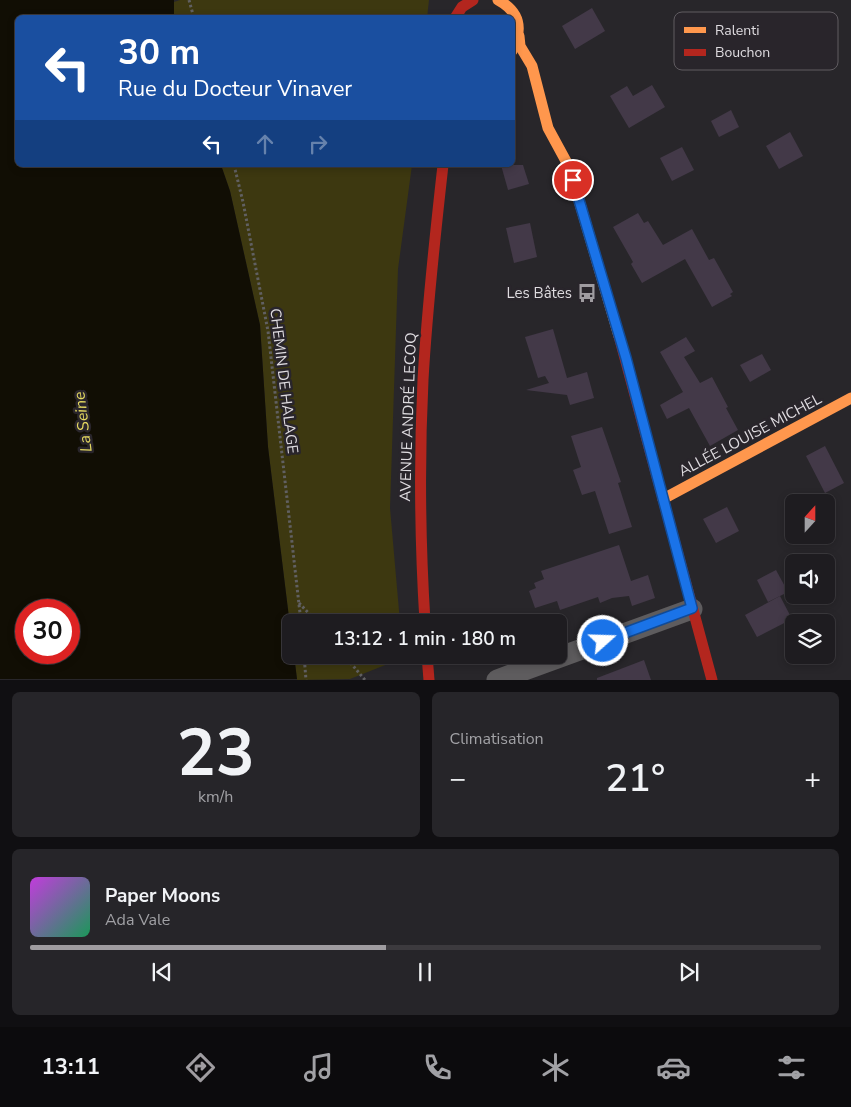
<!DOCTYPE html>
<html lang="fr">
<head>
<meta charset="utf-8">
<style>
  :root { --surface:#1e1c20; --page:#262529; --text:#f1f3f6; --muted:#a1a1a5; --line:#3c3a3e; --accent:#9f9ca0 }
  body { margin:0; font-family:"Nunito Sans",sans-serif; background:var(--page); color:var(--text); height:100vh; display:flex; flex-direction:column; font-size:19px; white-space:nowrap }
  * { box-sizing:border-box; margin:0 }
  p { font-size:16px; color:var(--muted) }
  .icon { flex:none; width:28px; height:28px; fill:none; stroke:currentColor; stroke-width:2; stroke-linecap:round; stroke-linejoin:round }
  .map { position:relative; height:680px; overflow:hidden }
  .details { display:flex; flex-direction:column; gap:12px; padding:12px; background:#100f12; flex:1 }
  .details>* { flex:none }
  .guide { position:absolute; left:15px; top:15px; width:500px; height:152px; border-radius:8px; box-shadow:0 2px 8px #0003,0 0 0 1px var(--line); background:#1a4fa0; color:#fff; overflow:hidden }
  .needle { width:32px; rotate:21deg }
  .tools { position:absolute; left:785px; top:494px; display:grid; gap:10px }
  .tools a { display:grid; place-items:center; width:50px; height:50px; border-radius:8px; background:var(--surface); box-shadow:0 2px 8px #0003,0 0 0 1px var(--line); font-size:25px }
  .speed { position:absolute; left:15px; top:599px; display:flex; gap:10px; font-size:25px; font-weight:700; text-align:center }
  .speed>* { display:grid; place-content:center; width:65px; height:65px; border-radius:50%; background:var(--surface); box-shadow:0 2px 8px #0003,0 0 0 1px var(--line); line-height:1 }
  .speed .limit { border:8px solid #d22; background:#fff; color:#111 }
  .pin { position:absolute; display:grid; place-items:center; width:42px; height:42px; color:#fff; margin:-21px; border:2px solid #fff; border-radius:50%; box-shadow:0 1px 5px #0007 }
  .me { position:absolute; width:55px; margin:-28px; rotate:70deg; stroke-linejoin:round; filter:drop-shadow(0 0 4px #0008) }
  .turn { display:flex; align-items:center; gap:18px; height:105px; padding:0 20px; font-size:22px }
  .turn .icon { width:65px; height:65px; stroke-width:2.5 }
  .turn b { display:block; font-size:35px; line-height:42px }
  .lanes { display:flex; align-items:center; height:48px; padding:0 20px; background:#0003; justify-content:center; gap:25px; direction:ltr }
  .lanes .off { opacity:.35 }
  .big { font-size:38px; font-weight:600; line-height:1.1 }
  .details .card { flex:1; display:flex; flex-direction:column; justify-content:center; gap:8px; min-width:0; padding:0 18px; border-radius:8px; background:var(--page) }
  .details .dial { align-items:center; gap:0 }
  .dial b { font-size:65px; line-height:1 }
  .song { display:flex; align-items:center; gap:15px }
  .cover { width:60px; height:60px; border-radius:8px; background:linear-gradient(135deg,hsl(290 70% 55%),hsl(150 70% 35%)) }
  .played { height:5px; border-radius:2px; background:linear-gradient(90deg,var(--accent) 45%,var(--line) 45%) }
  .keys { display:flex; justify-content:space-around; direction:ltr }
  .heat { display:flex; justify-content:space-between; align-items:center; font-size:28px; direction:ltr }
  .details .tiles { flex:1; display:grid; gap:12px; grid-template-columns:1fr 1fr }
  .card:last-child { grid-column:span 2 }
  .trip { position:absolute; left:282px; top:614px; width:285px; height:50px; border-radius:8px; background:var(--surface); box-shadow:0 2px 8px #0003,0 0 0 1px var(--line); font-weight:600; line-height:50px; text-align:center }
  .menu { display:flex; height:80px; justify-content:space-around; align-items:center; background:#0c0b0d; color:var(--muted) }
  .menu .icon { width:35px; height:35px }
  .menu .on { color:var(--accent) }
  .menu b { font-size:22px; color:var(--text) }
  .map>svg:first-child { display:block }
  .green { fill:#3d3810 }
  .water { fill:#110e04; fill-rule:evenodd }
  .building { fill:#433948 }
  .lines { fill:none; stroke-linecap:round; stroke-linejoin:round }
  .path { stroke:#616062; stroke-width:3; stroke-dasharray:2.5 2.5; stroke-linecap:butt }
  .street { stroke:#5e5c5e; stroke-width:21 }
  .slow { stroke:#ff974d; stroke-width:11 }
  .jam { stroke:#b3261e; stroke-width:11 }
  .route-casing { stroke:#114b97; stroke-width:12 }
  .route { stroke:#1a73e8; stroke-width:9 }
  .labels { text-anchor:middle; stroke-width:5; stroke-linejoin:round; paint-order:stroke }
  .poi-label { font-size:15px; fill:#dfdce0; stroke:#29252b; text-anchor:end }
  .street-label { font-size:15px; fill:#dfdce0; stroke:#29252b }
  .water-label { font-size:16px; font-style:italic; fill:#e4d860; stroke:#29252b }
  .key { fill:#29252b; stroke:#605c61; stroke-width:1 }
  .key-label { font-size:14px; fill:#dfdce0 }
</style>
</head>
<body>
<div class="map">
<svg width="851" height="680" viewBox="0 0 851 680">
  <rect width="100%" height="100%" fill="#28262a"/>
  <g class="green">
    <polygon points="180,0 429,0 427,18 174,17 174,2"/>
    <polygon points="221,165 412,165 398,269 390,508 400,622 291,622 291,634 268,447 260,325 230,191"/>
    <polygon points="294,655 402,655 403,658 350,679 297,680"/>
  </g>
  <path class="water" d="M0 0H174V17L18 18V165H221L230 191 260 325 268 447 291 634V655H294L297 679H0ZM26 610H69V652H26Z"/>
  <g class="building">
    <polygon points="592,8 605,31 575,49 562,26"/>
    <polygon points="652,85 665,107 629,128 610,96 627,86 633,96"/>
    <polygon points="731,110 739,127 719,137 711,121"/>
    <polygon points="790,132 803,156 779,169 766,146"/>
    <polygon points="682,147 694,170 672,181 660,158"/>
    <polygon points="501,165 523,165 529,184 508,190"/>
    <polygon points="638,213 644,223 648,221 663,245 692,229 709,260 714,258 733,292 730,294 732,296 712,307 685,259 642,283 631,264 633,262 613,227"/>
    <polygon points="530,223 537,257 514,263 506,228"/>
    <polygon points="553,329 567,378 587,372 594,398 570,405 567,395 526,390 549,383 545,376 538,378 525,337"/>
    <polygon points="686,337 695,351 684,357 700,383 712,377 728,407 726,408 738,430 710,446 689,408 667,419 660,405 683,392 660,352"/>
    <polygon points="762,354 771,370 750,382 740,365"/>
    <polygon points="602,427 621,482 618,483 632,527 609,534 595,491 582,495 573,470 581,467 571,436"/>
    <polygon points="825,446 844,483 825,493 806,456"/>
    <polygon points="727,507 739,531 716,543 703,519"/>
    <polygon points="619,545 631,581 648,575 655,598 632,606 629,596 612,598 600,603 598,597 560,610 557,601 535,608 529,591 536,588 534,583 544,579 541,571"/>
    <polygon points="776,570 788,592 768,602 757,580"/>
    <polygon points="780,596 792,619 757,637 745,615"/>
    <polygon points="644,660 651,680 597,680 597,678"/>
  </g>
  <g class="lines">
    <g class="path">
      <polyline points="189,0 194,18"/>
      <polyline points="234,165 243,202 268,331 301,622"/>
      <polyline points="299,603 317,622"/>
      <polyline points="304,655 306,680"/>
      <polyline points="344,655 365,680"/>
    </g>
    <polyline class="street" points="497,680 692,609"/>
    <g class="slow">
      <path d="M498 0C520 12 523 29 512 51"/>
      <polyline points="519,36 520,46 532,66 548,128 567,163 573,180 619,336"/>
      <polyline points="663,499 851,398"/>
    </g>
    <g class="jam">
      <polyline points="455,18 462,7 473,0"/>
      <polyline points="619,336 712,680"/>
      <path d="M425 622C420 541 419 461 423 380 427 308 435 236 443 165"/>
      <polyline points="427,655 429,680"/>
    </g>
  </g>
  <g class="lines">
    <g class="route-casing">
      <polyline id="route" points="573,180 626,358 692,608 603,641"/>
    </g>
    <use href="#route" class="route"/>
  </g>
  <defs>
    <g id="bus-bare" transform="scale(1.5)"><path d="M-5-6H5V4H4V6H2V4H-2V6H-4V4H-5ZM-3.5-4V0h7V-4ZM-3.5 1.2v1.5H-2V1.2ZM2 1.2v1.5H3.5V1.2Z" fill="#9f9ca0" stroke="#29252b" stroke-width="2.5" paint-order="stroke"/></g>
  </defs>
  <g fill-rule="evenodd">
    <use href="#bus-bare" x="587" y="293"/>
  </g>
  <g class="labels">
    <g class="poi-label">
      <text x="572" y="298">Les Bâtes</text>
    </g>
    <g class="street-label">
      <text transform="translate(284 381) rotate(83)" y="5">CHEMIN DE HALAGE</text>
      <text transform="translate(408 417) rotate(-88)" y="5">AVENUE ANDRÉ LECOQ</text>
      <text transform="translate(750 435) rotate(-28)" y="5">ALLÉE LOUISE MICHEL</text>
    </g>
    <g class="water-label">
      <text transform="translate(82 422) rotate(-97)" y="6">La Seine</text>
    </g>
  </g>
  <rect x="674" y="12" width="164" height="58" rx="8" class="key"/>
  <rect x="684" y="27" width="22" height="6" fill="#ff974d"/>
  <rect x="684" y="49" width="22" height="7" fill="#b3261e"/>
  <g class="key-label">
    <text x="715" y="35">Ralenti</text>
    <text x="715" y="57">Bouchon</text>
  </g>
</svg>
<div class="tools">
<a><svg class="needle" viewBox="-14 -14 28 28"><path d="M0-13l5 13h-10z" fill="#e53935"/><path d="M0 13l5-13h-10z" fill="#a1a1a5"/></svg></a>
<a><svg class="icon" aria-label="sound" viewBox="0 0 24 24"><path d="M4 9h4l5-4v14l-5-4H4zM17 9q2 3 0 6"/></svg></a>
<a><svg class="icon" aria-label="layers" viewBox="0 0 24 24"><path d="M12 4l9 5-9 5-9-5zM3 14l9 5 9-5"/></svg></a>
</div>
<div class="speed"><div class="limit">30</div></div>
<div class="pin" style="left:573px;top:180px;background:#d93025"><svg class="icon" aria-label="arrive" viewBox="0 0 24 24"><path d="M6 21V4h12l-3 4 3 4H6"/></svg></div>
<svg class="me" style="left:603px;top:641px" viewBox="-20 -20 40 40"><circle r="17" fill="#1a73e8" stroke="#fff" stroke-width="3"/><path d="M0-11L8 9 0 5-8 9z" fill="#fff"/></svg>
<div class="trip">13:12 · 1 min · 180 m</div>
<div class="guide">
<div class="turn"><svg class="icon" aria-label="left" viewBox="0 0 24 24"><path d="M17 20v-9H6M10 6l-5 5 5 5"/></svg><div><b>30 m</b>Rue du Docteur Vinaver</div></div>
<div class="lanes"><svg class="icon" aria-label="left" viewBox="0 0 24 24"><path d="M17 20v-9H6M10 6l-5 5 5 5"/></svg><svg class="icon off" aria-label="ahead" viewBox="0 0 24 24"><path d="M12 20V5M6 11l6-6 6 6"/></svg><svg class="icon off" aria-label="right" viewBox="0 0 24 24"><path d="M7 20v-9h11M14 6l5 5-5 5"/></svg></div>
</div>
</div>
<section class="details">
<div class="tiles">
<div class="card dial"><b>23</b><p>km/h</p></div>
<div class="card"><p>Climatisation</p>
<div class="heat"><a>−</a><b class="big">21°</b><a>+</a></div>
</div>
<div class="card">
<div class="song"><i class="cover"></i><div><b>Paper Moons</b><p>Ada Vale</p></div></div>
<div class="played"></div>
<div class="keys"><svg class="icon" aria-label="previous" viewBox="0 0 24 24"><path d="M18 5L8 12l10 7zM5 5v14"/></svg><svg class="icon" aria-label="pause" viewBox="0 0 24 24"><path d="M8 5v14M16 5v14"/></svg><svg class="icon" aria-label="next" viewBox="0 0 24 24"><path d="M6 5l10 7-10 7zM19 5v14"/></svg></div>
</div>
</div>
</section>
<nav class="menu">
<b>13:11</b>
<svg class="icon on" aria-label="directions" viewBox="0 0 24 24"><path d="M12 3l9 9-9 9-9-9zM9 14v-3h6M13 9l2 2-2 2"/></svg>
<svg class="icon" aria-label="music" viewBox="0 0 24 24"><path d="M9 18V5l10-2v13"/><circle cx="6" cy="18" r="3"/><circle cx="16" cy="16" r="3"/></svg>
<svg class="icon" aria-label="phone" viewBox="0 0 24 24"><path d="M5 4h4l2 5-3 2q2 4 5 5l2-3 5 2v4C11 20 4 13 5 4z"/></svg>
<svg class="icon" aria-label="climate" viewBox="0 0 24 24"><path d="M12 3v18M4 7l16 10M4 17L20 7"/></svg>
<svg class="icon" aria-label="car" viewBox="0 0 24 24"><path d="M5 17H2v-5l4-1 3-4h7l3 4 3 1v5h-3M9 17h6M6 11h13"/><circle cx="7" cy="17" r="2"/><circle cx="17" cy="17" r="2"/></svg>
<svg class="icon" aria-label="filters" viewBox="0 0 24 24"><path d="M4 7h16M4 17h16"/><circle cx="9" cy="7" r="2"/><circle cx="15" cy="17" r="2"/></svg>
</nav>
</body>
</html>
